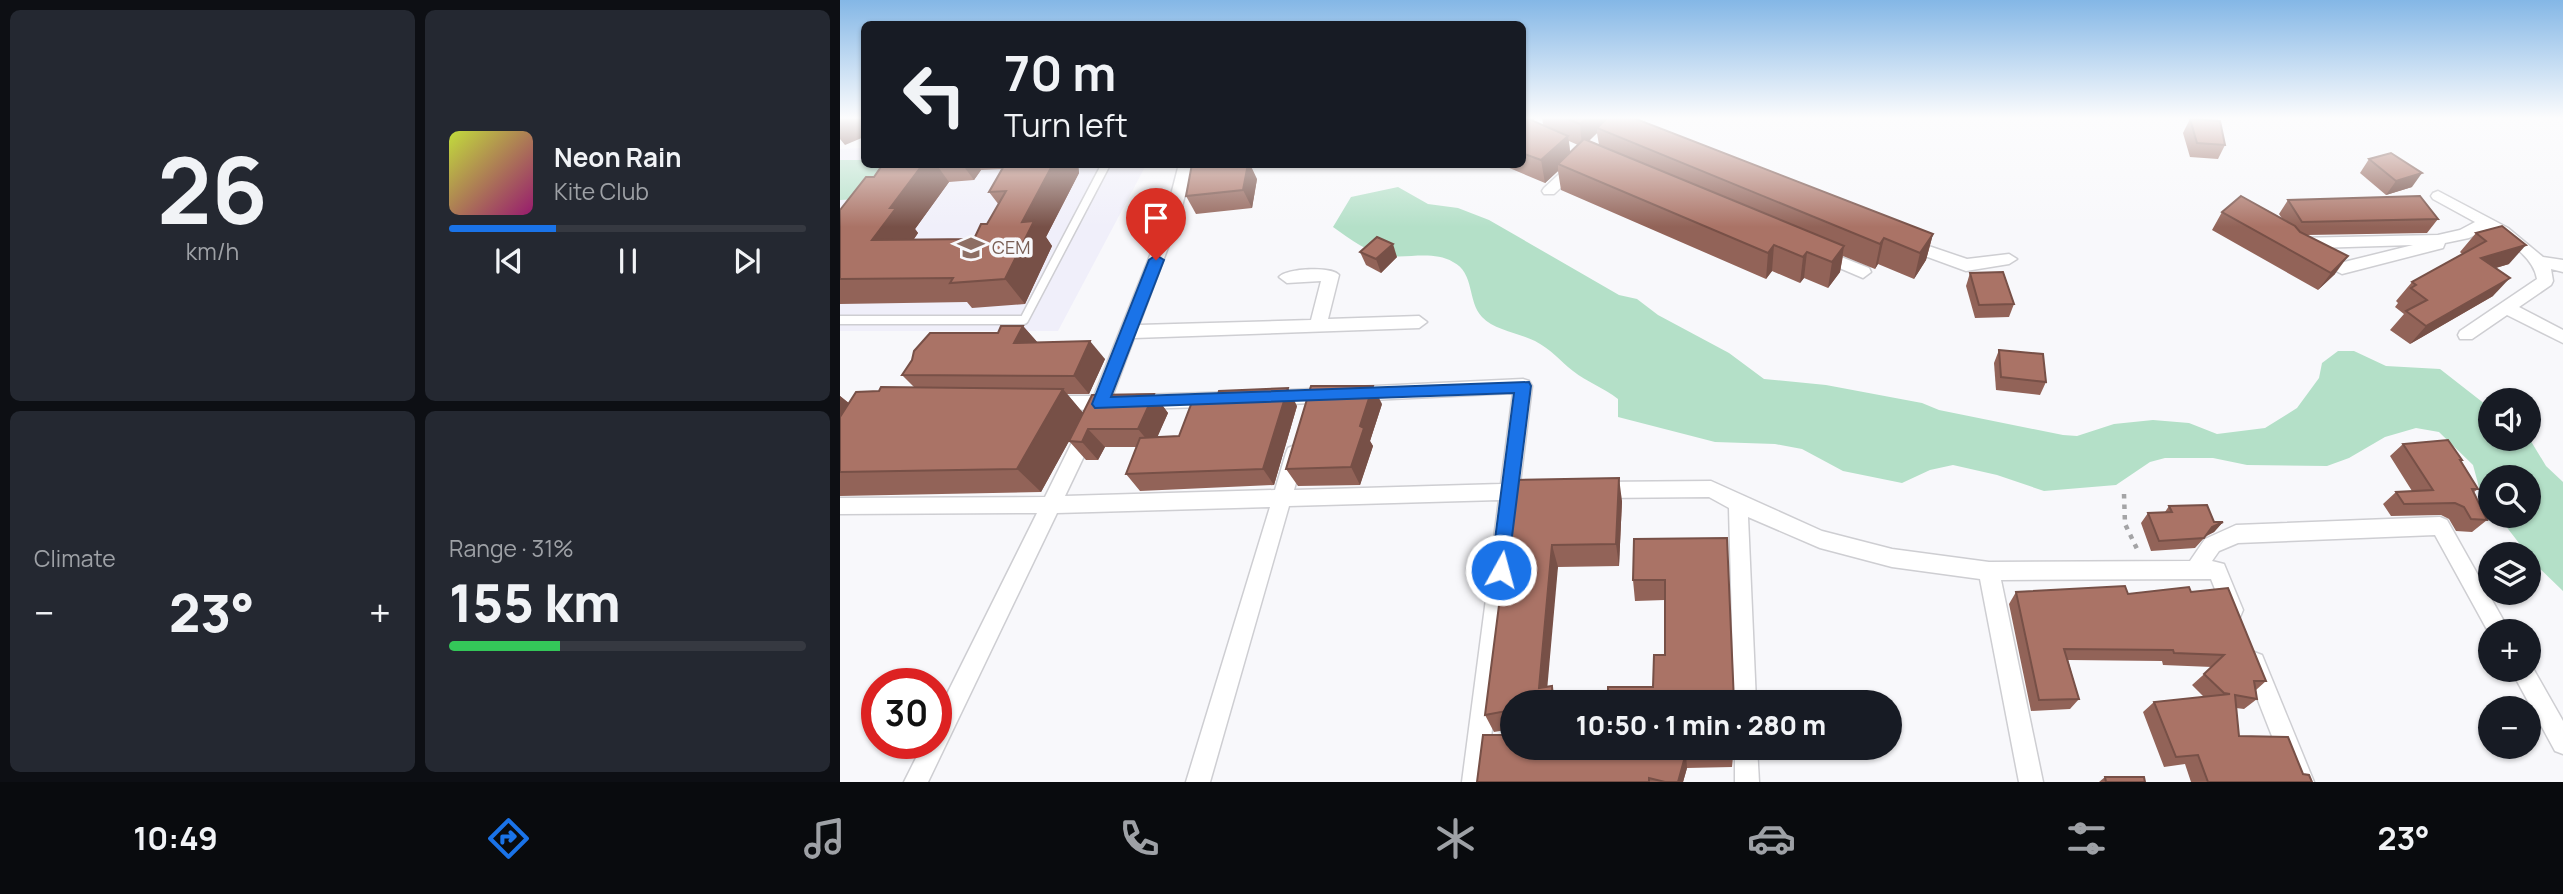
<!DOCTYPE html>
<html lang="en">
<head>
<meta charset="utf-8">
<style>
  :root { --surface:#171b24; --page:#242831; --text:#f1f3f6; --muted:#9ea1a6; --line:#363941; --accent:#1a73e8 }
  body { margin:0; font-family:Manrope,sans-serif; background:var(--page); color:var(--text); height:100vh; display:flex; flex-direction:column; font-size:26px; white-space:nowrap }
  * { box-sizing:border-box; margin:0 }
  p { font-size:23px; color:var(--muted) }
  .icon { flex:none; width:38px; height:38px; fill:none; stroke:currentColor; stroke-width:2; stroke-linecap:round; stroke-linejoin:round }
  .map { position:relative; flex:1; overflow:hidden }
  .details { display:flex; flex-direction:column; gap:10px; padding:10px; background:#0d0f14; width:840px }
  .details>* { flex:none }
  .top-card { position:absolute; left:21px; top:21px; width:665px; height:147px; border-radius:10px; box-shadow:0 2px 5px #0004; background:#171b24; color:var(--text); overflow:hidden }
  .buttons { position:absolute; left:1638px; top:388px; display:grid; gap:14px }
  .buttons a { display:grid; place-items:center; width:63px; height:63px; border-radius:50%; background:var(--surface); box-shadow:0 2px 5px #0004; font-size:35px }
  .speed { position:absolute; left:21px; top:668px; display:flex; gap:14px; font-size:35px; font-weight:700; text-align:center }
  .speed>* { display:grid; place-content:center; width:91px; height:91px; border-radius:50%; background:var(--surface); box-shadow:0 2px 5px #0004; line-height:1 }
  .speed .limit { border:10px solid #d22; background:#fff; color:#111 }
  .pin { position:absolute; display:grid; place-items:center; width:60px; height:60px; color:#fff; margin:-72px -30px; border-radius:50% 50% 50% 0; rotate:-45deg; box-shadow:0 0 7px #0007 }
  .pin .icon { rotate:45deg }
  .me { position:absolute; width:77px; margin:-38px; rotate:7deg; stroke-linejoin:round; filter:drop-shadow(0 0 5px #0008) }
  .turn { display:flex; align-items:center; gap:24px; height:147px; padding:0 28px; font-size:32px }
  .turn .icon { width:91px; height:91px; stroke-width:2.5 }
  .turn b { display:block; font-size:49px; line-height:60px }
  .big { font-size:52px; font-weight:800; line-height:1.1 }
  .details .tile { flex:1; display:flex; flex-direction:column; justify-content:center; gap:10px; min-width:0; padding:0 24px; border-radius:10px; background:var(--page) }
  .details .dial { align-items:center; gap:0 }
  .dial b { font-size:91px; line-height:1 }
  .song { display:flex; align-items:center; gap:21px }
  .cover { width:84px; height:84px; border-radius:10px; background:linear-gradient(135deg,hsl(70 70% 55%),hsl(320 70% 35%)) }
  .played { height:7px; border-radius:4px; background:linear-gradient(90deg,var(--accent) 30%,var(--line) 30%) }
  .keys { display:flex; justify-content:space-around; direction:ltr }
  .heat { display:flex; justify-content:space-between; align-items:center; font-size:38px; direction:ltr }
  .charge { height:10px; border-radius:5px; background:linear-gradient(90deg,#34c759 31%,var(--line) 0) }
  .details .tiles { flex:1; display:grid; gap:10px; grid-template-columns:repeat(2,1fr) }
  .trip { position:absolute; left:660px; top:690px; width:402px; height:70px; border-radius:35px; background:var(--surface); box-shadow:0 2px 5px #0004; font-weight:800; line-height:70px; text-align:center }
  .dock { display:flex; height:112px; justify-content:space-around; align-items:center; background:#090b0e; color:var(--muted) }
  .dock .icon { width:49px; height:49px }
  .dock .active { color:var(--accent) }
  .dock b { font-size:32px; color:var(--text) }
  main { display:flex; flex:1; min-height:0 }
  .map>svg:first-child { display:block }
  .built { fill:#f0effa }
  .green { fill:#b4e0c8 }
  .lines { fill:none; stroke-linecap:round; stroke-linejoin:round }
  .service-casing { stroke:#ceced2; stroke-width:11 }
  .minor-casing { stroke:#ceced2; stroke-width:3 }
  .path { stroke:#a4a4a6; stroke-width:4.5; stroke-dasharray:4.5 6; stroke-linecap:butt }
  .service { stroke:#fff; stroke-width:8 }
  .minor { fill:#fff; fill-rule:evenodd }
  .wall { fill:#926358; fill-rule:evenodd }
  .shaded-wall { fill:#775047 }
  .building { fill:#aa7366; stroke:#775047; stroke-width:2 }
  .route { fill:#1a73e8; stroke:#114b97; stroke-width:2 }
  .labels { text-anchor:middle; stroke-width:7; stroke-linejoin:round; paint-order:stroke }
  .education-label { font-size:18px; fill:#785e54; stroke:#f8f8fb; text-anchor:start }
</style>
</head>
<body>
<main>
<section class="details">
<div class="tiles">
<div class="tile dial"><b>26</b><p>km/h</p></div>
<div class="tile">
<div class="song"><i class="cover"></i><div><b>Neon Rain</b><p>Kite Club</p></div></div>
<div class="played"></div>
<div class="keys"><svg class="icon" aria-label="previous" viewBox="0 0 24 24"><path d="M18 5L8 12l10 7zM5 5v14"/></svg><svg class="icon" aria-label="pause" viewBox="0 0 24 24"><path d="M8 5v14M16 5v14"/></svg><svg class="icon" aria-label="next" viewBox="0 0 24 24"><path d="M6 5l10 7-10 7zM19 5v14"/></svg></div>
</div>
<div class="tile"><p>Climate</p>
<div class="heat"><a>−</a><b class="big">23°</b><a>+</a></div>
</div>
<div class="tile"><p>Range · 31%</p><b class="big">155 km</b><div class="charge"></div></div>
</div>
</section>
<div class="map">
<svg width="1723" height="782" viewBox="0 0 1723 782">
  <rect width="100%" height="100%" fill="#f8f8fb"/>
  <polygon class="built" points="24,148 24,164 306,165 218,331 0,331 0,149"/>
  <g class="green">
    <polygon points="0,160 24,160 24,164 46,165 19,199 0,200"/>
    <path d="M558 187 588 204 618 208 649 220 779 295 797 299 818 315 889 353 924 379 986 385 1082 403 1099 410 1223 435 1237 436 1274 424 1313 420 1349 423 1377 434 1425 428 1457 408 1479 378 1482 363 1498 351H1514L1546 366 1600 369 1650 408V439L1689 438 1706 466 1723 482V591L1696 565 1658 516H1689V478H1650V505L1640 491 1633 465 1599 432 1576 428 1545 437 1509 458 1487 466 1407 465 1373 458H1325L1310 462 1276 485 1204 491 1157 475 1113 465 1090 470 1062 483 1003 471 962 449 935 444 875 442 778 417V399C764 388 747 382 733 371 719 360 712 350 695 341 679 333 654 330 642 317 627 301 635 273 613 262 594 251 571 258 550 256 528 253 511 240 493 227L511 197Z"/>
  </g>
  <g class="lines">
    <g class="service-casing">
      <polyline id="service" points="0,320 184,320 266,164"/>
    </g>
    <g class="minor-casing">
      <g id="minor">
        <polygon points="736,161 741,163 741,169 714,194 704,194 702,191 704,188 731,163"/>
        <path d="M339 164H353L339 218 299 325 471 320 481 281 447 283 439 277C446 268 492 266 499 275L488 319 579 316 587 322 579 328 294 338 272 397 278 403 275 408 266 410 225 496 435 490 446 453 448 448 455 445 462 448 464 453 454 490 661 484 673 393 430 405 424 403 421 398 424 393 430 391 683 379 689 381 692 386 680 483 703 485 705 491 703 497 678 500 646 782H622L659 500 449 506 370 782H346L430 507 217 513 88 782H64L83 744H96V716L197 513 0 514V498L205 497 248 410 207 408 204 403 207 398 213 396H254L325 218Z"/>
        <path d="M1598 191 1668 228 1703 257 1723 260V272L1711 269 1713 281 1711 285 1679 307 1723 330V343L1667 315 1632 339H1620L1618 335 1620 331 1697 279C1693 255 1666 241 1647 229L1629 238 1605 243 1603 248 1502 274 1449 247 1446 243 1454 238 1598 235 1620 230 1635 222 1593 199 1591 196 1593 193ZM1573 245 1504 262 1476 248Z"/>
        <polygon points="1068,239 1127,259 1169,254 1177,259 1169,264 1126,271 1063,248 1060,244"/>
        <polygon points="981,249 1029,268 1031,272 1023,278 976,258 973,254"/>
        <polygon points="399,392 405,394 408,399 405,404 399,406 297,409 291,407 288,402 291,397 297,395"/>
        <polygon points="871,481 982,531 1052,549 1149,562 1350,561 1365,539 1396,525 1600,517 1607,520 1670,632 1650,632 1650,635 1595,535 1398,543 1379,551 1372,561 1384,564 1403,610 1400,617 1393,620 1386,617 1371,579 1161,580 1203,782 1179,782 1140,579 1052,567 980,548 908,517 916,702 894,702 889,508 869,497 759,498 752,496 750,490 752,484 759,482"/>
        <polygon points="1414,652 1422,655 1474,782 1450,782 1403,662 1406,655"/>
        <polygon points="1690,663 1723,721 1723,754 1715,751 1671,670 1689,670"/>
        <polygon points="895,747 917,747 919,782 895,782"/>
      </g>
    </g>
    <polyline class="path" points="1284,494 1285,524 1298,551"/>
    <use href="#service" class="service"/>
    <use href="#minor" class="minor"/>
  </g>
  <g class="wall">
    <path d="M682 117H697L692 121 703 125 702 117H791L1093 234 1086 260 1074 279 1038 264 1035 269 1003 256 1000 272 988 288 964 278 960 283 932 271 926 279 721 190 718 171 705 183 660 164H682ZM757 133 759 145 749 141ZM729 141 738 145 730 152Z"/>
    <polygon points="1350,119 1385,145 1378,159 1350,157 1343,133"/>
    <polygon points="1529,159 1572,187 1546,195 1520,173"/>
    <path d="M43 164H238L239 173 206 237 212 246 185 304 132 308 127 302 0 304V210L34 177ZM163 169 149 192 159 205 147 224 134 239H74L78 233 75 229 109 182 134 180 141 170Z"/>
    <polygon points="417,179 412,208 356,214 346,196"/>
    <polygon points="1448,200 1598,219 1587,233 1467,235 1495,274 1478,290 1372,230 1382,212 1443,220 1439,214"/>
    <polygon points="1662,226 1669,264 1656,268 1653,296 1570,344 1550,330 1564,314 1555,307 1558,303 1556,301 1572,282 1622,254 1620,252 1636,233"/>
    <polygon points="520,252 557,257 541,273 526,265"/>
    <polygon points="1130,273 1174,304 1169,317 1135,318 1126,286"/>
    <polygon points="183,326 197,342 265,359 249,394 227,394 243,413 314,394 328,413 317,437 339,436 457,406 434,485 300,491 286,474 296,447 265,447 258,460 246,460 229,441 201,492 0,496 0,396 9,403 39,391 75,388 62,375 158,333"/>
    <polygon points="1159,350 1206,382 1200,395 1156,390 1154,363"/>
    <polygon points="542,404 530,441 533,446 520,485 458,486 446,469"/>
    <polygon points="1563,444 1622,460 1620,461 1638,489 1634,492 1647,520 1632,532 1616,531 1609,519 1601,515 1551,516 1543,504 1556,492 1572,491 1550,456"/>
    <polygon points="675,480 782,501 779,566 718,567 672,702 672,729 654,732 645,715"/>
    <polygon points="1329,506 1374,522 1383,522 1374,532 1365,537 1355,548 1311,551 1301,523 1308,513 1325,512"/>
    <polygon points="887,538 813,687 825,655 825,600 795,601 793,580"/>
    <polygon points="1176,592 1288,594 1351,592 1426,681 1416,690 1417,699 1404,709 1396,708 1399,736 1463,774 1472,782 1351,782 1345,764 1324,767 1303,712 1314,702 1364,697 1352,685 1372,667 1323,665 1322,661 1228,660 1239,699 1230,709 1191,711 1169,604"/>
    <polygon points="672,735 894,747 892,767 847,768 843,782 637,782"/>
    <polygon points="1265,777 1305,782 1259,782"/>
  </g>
  <g class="shaded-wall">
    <polygon points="5,117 24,117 24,137 5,145 0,139 0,119"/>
    <polygon points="686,117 697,117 687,125"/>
    <polygon points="747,117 774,117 757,128 757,133 742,147 740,124"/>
    <polygon points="728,136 731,159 718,164 718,171 705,183 701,160"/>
    <polygon points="83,164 96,164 109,182 75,229 78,233 56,265 32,240 50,208"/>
    <polygon points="122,164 137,164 141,170 134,180"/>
    <polygon points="213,164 238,164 239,173 206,237 212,246 185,304 165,279 182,222"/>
    <polygon points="408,164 410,164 417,179 412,208 403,190"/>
    <polygon points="1582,173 1572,187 1546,195 1556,181"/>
    <polygon points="1093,234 1086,260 1074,279 1080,253"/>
    <polygon points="1044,238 1038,264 1035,269 1040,244"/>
    <polygon points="553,244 557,257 541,273 536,259"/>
    <polygon points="934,245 932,271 926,279 928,253"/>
    <polygon points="1686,245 1669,264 1624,277 1641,258"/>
    <polygon points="1004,246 1000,272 988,288 992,262"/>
    <polygon points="967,252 964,278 960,283 963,257"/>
    <polygon points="1508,256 1495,274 1478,290 1491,273"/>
    <polygon points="1670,278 1653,296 1570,344 1586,326"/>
    <polygon points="183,326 199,344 174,343"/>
    <polygon points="250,341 265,359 249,394 234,376"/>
    <polygon points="533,386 542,404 530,441 533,446 520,485 511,467 520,426"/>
    <polygon points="448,388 457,406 434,485 423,469"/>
    <polygon points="223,389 244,414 201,492 177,469"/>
    <polygon points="314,394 328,413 313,447 298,429"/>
    <polygon points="0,396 19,412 0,446"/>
    <polygon points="248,429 265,447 258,460 242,442"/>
    <polygon points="779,478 782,501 779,566 776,544"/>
    <polygon points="1383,522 1374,532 1363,537 1372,527"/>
    <polygon points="712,545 718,567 706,702 699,688"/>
    <polygon points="712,686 717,702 713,702"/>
    <polygon points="846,753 847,768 843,782 838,782"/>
  </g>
  <g class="building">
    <polygon points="682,117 684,117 728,136 701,160 682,153"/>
    <polygon points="723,117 747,117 740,124"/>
    <polygon points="768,117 791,117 1093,234 1080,253 1044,238 1040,244 757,128"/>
    <polygon points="1350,119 1380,121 1385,145 1357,143"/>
    <polygon points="744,139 1004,246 992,262 967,252 963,257 934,245 928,253 718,164"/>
    <polygon points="1551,153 1582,173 1556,181 1529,159"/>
    <polygon points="43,164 83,164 50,208 56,208 32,240 134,239 141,224 147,224 166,191 149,192 165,164 213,164 182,222 194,221 165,279 110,283 113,278 0,279 0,210 26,177 34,177"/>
    <polygon points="352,164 408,164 403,190 346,196"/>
    <polygon points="1401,196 1455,226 1460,232 1508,256 1491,273 1382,212"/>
    <polygon points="1580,196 1598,219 1462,222 1448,200"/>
    <polygon points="1662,226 1686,245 1641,258 1670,278 1586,326 1566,311 1587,300 1571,288 1576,285 1572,282 1646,241 1636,233"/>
    <polygon points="537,237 553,244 536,259 520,252"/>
    <polygon points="1163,272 1174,304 1139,305 1130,273"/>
    <polygon points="161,326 183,326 174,343 250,341 234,376 62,375 72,360 74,351 90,333 158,333"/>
    <polygon points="1159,350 1203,354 1206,382 1161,377"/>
    <polygon points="471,386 533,386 520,426 524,428 511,467 446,469"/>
    <polygon points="41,387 223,389 177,469 0,472 0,417 16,392 39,391"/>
    <polygon points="448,388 423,469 286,474 300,438 339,436 352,402 376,402 379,391"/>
    <polygon points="314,394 298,429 248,429 242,442 229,441 252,395"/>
    <polygon points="1608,440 1622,460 1620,460 1638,489 1632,489 1647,520 1631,519 1624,507 1615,503 1564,504 1556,492 1593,490 1563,444"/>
    <polygon points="779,478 776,544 712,545 699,688 712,686 713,702 672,702 672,710 645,715 675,480"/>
    <polygon points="1367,505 1374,522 1383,522 1372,527 1364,538 1319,541 1308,513 1332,512 1329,506"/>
    <polygon points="887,538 894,702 768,702 768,687 813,687 814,655 825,655 825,580 793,580 794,539"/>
    <polygon points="1285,586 1288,594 1349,587 1351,592 1388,588 1426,681 1414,681 1417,699 1395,695 1399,736 1448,737 1463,774 1469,775 1472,782 1368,782 1358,755 1336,757 1314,702 1390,694 1384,693 1364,674 1384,655 1334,653 1333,650 1224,649 1239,699 1199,700 1176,592"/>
    <polygon points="643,735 672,735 672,747 894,747 894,751 846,753 838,782 825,782 809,778 809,782 637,782"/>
    <polygon points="1265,777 1304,777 1305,782 1266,782"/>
  </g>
  <linearGradient id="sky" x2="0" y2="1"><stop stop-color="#84b7e6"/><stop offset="0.52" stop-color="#fcfcfd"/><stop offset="1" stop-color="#fcfcfd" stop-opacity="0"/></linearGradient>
  <rect width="1723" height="227" fill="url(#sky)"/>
  <polygon class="route" points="316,255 324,260 271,397 689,382 691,386 667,576 661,579 654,576 651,570 674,393 255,408 252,404 309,260"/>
  <defs>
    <g id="school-bare" transform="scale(2.1)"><path d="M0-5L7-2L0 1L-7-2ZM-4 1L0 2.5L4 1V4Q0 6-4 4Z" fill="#8d6e63" stroke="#f8f8fb" stroke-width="2.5" paint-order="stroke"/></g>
  </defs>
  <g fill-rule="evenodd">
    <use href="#school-bare" x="131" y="248"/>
  </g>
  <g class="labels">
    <g class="education-label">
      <text x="152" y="254">CEM</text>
    </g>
  </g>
</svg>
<div class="buttons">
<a><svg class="icon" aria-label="sound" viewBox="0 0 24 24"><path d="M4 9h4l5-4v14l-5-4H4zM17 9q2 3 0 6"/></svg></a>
<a><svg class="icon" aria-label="search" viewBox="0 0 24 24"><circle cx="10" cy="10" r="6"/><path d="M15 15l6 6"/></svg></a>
<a><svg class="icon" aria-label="layers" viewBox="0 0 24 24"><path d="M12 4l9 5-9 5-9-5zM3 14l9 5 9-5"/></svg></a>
<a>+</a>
<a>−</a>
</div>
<div class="speed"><div class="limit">30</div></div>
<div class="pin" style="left:316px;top:260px;background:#d93025"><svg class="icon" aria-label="arrive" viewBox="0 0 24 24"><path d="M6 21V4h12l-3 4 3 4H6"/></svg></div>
<svg class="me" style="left:661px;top:570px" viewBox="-20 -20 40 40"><circle r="17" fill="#1a73e8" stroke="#fff" stroke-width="3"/><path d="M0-11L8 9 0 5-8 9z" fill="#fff"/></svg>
<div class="trip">10:50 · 1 min · 280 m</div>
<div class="top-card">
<div class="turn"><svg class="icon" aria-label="left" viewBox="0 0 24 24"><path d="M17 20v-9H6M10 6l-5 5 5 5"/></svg><div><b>70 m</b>Turn left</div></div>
</div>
</div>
</main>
<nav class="dock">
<b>10:49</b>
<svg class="icon active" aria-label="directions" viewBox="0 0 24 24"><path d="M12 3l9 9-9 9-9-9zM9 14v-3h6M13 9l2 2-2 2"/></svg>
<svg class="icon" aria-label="music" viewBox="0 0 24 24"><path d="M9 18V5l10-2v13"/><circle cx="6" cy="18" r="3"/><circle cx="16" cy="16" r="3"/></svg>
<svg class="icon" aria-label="phone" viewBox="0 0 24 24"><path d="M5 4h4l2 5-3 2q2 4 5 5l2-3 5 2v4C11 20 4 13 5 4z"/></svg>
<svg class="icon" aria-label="climate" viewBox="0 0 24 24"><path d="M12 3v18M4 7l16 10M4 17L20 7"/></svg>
<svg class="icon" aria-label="car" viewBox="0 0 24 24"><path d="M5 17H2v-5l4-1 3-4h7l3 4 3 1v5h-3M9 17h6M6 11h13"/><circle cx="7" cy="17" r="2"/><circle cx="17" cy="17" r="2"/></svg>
<svg class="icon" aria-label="filters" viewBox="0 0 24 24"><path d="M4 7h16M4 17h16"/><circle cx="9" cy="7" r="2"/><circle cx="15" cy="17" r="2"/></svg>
<b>23°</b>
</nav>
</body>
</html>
